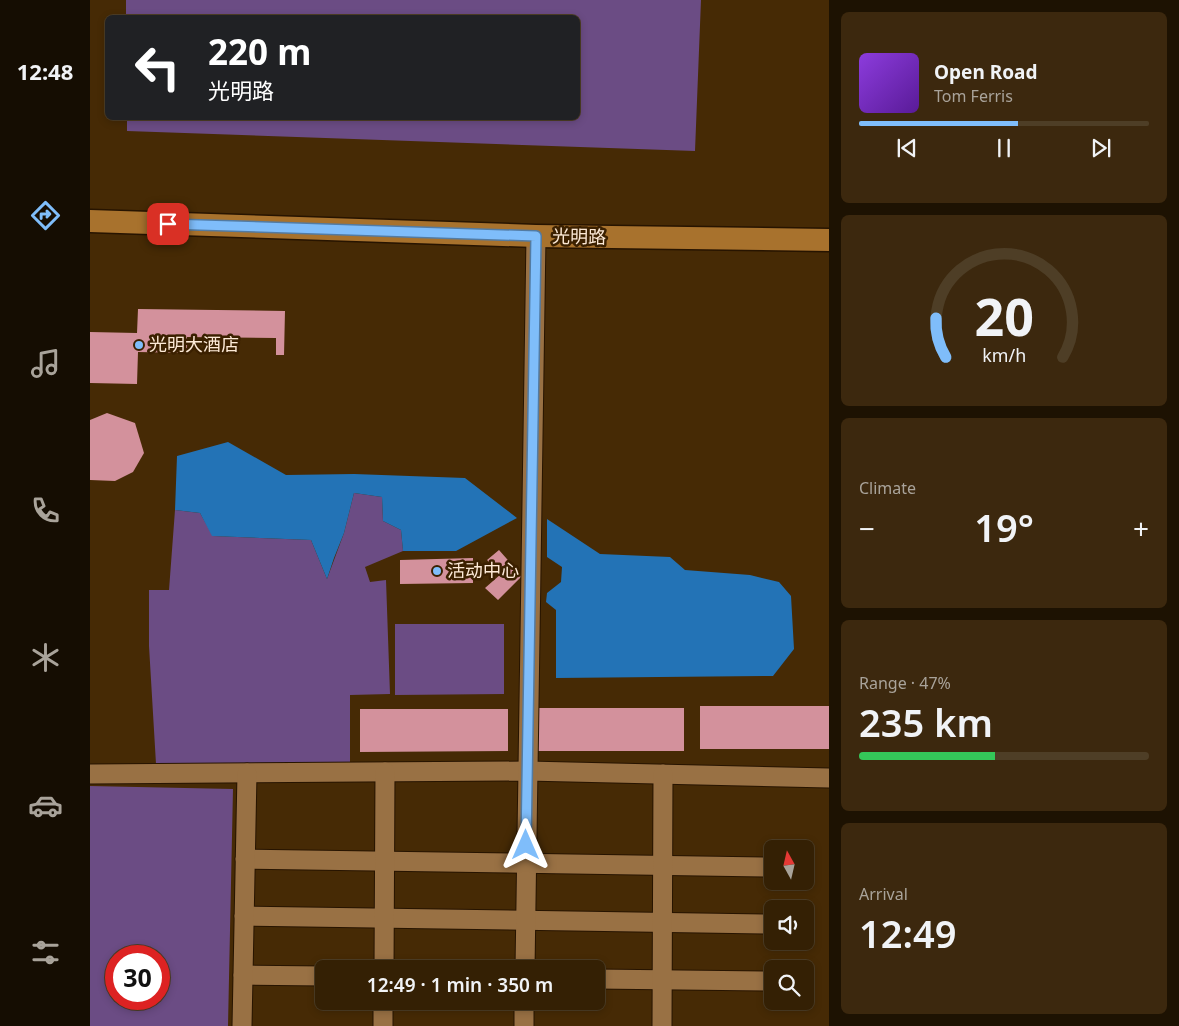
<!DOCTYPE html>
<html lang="en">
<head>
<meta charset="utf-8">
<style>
  :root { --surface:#342004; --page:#3c280e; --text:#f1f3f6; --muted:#a9a39a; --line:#4e3e26; --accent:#7fbdfa }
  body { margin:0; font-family:"Noto Sans","Noto Sans SC",sans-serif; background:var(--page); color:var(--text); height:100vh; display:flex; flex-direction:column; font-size:19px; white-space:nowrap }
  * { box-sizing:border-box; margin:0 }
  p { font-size:16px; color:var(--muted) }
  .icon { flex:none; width:28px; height:28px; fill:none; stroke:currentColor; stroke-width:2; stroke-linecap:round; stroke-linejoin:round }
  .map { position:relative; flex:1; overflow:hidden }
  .panel { display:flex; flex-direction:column; gap:12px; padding:12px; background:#1d1202; width:350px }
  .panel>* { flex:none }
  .hud { position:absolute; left:15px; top:15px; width:475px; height:105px; border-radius:8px; box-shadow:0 2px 8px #0003,0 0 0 1px var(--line); background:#202124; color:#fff; overflow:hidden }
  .needle { width:32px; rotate:352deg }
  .controls { position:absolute; left:674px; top:840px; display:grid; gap:10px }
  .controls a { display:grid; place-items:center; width:50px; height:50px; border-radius:8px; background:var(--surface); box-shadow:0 2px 8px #0003,0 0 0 1px var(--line); font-size:25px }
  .speed { position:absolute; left:15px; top:945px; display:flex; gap:10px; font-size:25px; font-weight:700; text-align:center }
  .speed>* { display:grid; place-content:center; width:65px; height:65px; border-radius:50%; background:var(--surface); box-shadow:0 2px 8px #0003,0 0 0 1px var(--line); line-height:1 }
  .speed .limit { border:8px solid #d22; background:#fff; color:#111 }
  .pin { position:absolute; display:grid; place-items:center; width:42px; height:42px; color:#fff; margin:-21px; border-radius:10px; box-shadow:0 2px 8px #0006 }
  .me { position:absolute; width:55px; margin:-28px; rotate:0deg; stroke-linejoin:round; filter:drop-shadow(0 0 4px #0008) }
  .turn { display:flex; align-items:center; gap:18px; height:105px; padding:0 20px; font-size:22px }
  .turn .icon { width:65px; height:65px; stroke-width:2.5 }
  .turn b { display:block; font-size:35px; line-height:42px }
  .big { font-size:38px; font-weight:600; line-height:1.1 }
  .panel .widget { flex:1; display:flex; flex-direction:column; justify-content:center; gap:8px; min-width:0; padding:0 18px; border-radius:8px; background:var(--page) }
  .panel .dial { align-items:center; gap:0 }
  .dial svg { height:130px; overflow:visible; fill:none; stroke:var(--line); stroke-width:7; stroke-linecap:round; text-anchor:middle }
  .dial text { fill:var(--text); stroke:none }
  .song { display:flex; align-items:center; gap:15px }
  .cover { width:60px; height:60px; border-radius:8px; background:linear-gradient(135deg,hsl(270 70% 55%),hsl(270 70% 35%)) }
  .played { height:5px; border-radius:2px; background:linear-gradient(90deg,var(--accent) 55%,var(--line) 55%) }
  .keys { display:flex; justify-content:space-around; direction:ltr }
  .heat { display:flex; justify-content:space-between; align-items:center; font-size:28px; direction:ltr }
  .charge { height:8px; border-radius:4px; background:linear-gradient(90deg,#34c759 47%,var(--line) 0) }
  .trip { position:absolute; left:225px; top:960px; width:290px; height:50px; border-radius:8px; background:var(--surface); box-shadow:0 2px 8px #0003,0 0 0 1px var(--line); font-weight:600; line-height:50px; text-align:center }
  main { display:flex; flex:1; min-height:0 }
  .menu { display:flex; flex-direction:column; width:90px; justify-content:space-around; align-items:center; background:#150d02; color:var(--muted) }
  .menu .icon { width:35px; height:35px }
  .menu .selected { color:var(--accent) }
  .menu b { font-size:22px; color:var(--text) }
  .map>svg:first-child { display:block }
  .green { fill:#6b4c84; fill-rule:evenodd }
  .water { fill:#2373b6 }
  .building { fill:#d3919c }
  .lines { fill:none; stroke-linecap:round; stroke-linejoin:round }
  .minor-casing { stroke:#271400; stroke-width:21 }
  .major-casing { stroke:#271400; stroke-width:25 }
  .minor { stroke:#997144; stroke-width:19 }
  .major { stroke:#a8722d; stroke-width:22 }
  .route-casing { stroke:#537ba2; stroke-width:12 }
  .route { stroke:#7fbdfa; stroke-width:9 }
  .poi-dot { fill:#7fbdfa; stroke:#3b2000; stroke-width:2 }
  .labels { text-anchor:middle; stroke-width:5; stroke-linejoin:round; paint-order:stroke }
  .street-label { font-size:18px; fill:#fdead7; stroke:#3b2000 }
  .poi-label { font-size:18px; fill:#fdead7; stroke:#3b2000; text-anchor:start }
</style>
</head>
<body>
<main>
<nav class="menu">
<b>12:48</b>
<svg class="icon selected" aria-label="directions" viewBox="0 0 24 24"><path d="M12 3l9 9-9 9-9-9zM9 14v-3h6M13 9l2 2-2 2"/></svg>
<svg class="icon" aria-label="music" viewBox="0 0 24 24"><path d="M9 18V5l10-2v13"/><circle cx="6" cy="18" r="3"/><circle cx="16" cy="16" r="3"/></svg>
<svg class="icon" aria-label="phone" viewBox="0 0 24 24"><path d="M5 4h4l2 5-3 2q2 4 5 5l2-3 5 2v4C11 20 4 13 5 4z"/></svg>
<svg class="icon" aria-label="climate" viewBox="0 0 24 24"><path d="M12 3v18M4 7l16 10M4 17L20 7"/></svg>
<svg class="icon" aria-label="car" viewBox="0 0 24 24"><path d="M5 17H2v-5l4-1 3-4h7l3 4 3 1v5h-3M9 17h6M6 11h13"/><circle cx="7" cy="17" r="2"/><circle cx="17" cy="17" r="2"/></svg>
<svg class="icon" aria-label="filters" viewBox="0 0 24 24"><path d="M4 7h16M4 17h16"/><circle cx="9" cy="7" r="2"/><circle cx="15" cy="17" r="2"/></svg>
</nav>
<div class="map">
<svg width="739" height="1026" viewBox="0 0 739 1026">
  <rect width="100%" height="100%" fill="#462a05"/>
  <g class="green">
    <polygon points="36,0 611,0 605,151 37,131 37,118 488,118 488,18 36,18"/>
    <polygon points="264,493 292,497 293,521 311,530 313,551 275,567 280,582 296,580 300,694 260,695 260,763 66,764 59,646 59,590 79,590 85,510 110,513 123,536 221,540 237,579 254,533"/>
    <polygon points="305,624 414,624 414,694 305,695"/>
    <path d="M0 786 143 789 138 1026H0ZM26 956H69V999H26Z"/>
  </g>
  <g class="water">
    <polygon points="138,442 196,475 264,474 375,478 427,518 366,551 313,551 311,530 293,521 292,497 264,493 254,533 244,558 237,579 221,540 122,536 110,513 85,510 87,456"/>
    <polygon points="457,519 510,554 580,557 595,570 660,575 689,582 701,596 704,649 683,676 466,678 466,610 456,602 457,593 471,582 472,567 457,557"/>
  </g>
  <g class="building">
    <polygon points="48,309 195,311 194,355 186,355 186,338 97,337 97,353 48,352 47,384 0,383 0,332 47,333"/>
    <polygon points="17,413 45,423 54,453 43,472 25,481 0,480 0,420"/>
    <polygon points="409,550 432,576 408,600 395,588 411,574 397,560"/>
    <polygon points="383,558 383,583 310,584 310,560"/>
    <rect x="610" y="706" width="129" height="43"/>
    <rect x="446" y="708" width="148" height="43"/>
    <polygon points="270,709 418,709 418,751 270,752"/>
  </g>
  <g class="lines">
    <g class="minor-casing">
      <g id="minor">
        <polyline points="0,774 437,771 739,778"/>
        <polyline points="155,859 682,867"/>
        <polyline points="154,916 682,924"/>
        <polyline points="294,969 295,772"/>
        <polyline points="435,969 446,236"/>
        <polyline points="153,975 234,976"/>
        <polyline points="506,979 682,981"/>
        <polyline points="152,1026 157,773"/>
        <polyline points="293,1026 293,1001"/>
        <polyline points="434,1026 434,1001"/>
        <polyline points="572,1026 573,774"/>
      </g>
    </g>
    <g class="major-casing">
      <polyline id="major" points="0,221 446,236 739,240"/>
    </g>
    <use href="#minor" class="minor"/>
    <use href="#major" class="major"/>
  </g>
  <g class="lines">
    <g class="route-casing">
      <polyline id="route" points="78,224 446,236 436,845"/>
    </g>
    <use href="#route" class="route"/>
  </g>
  <g class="poi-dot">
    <circle cx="49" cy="345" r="5"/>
    <circle cx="347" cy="571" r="5"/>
  </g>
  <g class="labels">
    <g class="street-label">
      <text transform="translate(489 237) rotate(1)" y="6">光明路</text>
    </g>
    <g class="poi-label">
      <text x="59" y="351">光明大酒店</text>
      <text x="357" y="577">活动中心</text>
    </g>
  </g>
</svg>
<div class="controls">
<a><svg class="needle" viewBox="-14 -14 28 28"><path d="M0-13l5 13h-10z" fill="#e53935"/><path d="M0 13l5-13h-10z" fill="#a9a39a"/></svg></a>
<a><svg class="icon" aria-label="sound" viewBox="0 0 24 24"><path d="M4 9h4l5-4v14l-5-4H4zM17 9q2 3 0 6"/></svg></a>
<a><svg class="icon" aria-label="search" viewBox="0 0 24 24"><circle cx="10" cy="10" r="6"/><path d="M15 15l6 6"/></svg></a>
</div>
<div class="speed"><div class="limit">30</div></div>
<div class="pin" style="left:78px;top:224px;background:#d93025"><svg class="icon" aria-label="arrive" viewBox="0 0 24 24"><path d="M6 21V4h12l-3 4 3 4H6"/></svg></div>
<svg class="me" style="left:436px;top:845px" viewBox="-20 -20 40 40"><path d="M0-17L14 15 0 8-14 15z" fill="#7fbdfa" stroke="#fff" stroke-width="4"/></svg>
<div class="trip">12:49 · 1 min · 350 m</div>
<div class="hud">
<div class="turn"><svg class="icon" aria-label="left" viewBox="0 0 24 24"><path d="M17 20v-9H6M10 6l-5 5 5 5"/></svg><div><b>220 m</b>光明路</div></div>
</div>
</div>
<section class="panel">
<div class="widget">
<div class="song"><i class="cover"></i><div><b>Open Road</b><p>Tom Ferris</p></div></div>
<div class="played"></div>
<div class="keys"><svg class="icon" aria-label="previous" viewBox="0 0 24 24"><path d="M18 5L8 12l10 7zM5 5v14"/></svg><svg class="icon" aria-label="pause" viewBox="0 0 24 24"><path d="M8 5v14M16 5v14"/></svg><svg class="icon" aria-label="next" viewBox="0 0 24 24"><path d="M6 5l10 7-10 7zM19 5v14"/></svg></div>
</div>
<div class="widget dial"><svg viewBox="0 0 100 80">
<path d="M14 69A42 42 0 1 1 86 69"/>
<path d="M14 69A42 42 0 0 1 8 45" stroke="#7fbdfa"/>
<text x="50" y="56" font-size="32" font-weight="700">20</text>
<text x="50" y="72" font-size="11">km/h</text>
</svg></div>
<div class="widget"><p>Climate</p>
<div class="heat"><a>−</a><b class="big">19°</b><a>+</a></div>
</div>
<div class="widget"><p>Range · 47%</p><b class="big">235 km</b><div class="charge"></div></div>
<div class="widget"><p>Arrival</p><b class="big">12:49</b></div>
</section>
</main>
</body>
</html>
